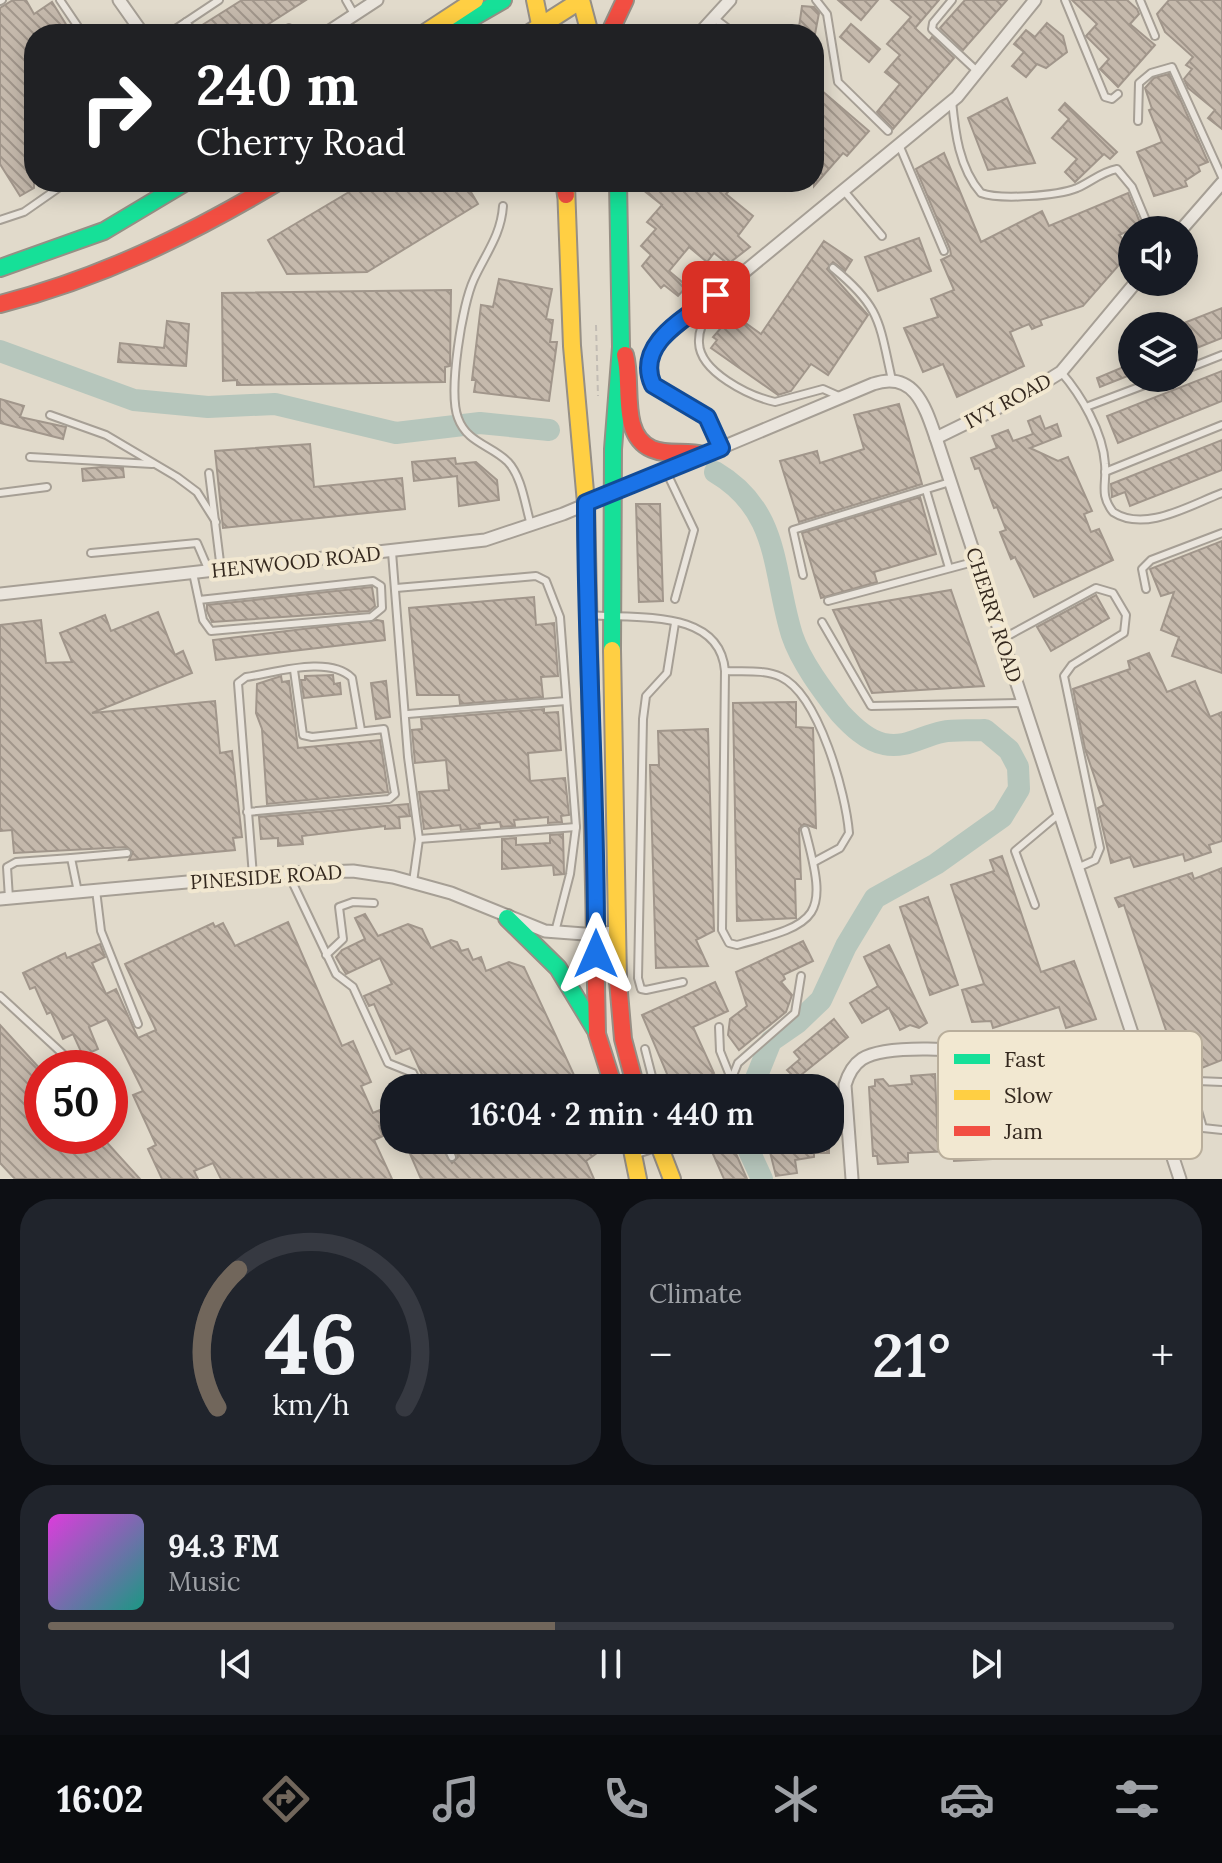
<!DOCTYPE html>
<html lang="en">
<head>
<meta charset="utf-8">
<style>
  :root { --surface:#171b24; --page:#20242c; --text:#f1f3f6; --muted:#9ea1a6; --line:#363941; --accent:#71665b }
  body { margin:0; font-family:Lora,serif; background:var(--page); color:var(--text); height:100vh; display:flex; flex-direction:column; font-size:30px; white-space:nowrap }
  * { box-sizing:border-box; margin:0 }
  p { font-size:26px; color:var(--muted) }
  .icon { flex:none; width:44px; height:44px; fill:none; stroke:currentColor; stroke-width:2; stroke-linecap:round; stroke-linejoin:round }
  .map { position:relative; height:1179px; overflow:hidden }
  .sheet { display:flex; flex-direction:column; gap:20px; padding:20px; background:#0d0f14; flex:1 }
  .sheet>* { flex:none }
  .hud { position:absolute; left:24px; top:24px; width:800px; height:168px; border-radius:32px; box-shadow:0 4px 20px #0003; background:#202124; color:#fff; overflow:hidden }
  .fabs { position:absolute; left:1118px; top:216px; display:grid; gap:16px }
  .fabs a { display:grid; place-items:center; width:80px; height:80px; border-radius:50%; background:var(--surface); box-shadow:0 4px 20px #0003; font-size:40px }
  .speed { position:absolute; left:24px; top:1050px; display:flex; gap:16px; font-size:40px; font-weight:700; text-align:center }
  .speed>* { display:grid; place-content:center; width:104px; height:104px; border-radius:50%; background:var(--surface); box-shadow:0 4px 20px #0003; line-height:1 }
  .speed .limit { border:12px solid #d22; background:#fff; color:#111 }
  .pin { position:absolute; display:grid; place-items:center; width:68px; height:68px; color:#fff; margin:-34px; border-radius:16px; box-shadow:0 4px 12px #0006 }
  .me { position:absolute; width:88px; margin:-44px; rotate:0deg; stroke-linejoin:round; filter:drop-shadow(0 0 6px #0008) }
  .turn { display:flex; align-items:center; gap:28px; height:168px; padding:0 40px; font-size:36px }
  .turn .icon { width:104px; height:104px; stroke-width:2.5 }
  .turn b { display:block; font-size:56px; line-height:68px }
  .big { font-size:60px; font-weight:600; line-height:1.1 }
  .sheet .card { flex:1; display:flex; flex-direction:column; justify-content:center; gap:12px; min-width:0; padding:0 28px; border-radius:32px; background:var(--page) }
  .sheet .dial { align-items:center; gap:0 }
  .dial svg { height:208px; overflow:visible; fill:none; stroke:var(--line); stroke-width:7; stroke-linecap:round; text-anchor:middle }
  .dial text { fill:var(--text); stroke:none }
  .song { display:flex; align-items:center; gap:24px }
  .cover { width:96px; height:96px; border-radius:12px; background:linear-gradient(135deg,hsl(300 70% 55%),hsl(170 70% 35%)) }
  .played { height:8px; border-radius:4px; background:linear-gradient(90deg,var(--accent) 45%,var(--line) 45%) }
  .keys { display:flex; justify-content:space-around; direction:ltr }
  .heat { display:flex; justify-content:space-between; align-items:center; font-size:44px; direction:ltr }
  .sheet .tiles { flex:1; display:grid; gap:20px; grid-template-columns:1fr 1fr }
  .card:last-child { grid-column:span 2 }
  .trip { position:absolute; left:380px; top:1074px; width:464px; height:80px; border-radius:32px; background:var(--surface); box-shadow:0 4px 20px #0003; font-weight:600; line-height:80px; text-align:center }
  .tab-bar { display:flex; height:128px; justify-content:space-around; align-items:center; background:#090b0e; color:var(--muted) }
  .tab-bar .icon { width:56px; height:56px }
  .tab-bar .current { color:var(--accent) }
  .tab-bar b { font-size:36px; color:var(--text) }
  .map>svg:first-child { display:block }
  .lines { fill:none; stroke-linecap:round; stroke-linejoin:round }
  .river { stroke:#b6c6bc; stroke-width:22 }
  .building { fill:url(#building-back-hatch); stroke:#a1968b; stroke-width:2 }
  .lane-casing { stroke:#a69f95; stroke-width:10 }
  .street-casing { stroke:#a69f95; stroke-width:15 }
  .fast-casing { stroke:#968f85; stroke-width:20 }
  .slow-casing { stroke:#968f85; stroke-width:20 }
  .jam-casing { stroke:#968f85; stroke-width:20 }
  .path { stroke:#c2bcb4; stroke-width:2; stroke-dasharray:6 4; stroke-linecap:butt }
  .lane { stroke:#eae5dd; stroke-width:6 }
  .street { stroke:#eae5dd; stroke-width:11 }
  .fast { stroke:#16e098; stroke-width:16 }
  .slow { stroke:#ffcf43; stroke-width:16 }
  .jam { stroke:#f24e42; stroke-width:16 }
  .route-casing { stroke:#114b97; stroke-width:20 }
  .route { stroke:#1a73e8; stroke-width:14 }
  .labels { text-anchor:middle; stroke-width:8; stroke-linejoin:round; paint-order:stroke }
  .street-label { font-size:20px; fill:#34281e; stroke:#f2e8d1 }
  .key { fill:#f2e8d1; stroke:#b9ae9b; stroke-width:2 }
  .key-label { font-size:22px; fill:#34281e }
</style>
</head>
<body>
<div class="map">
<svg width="1222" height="1179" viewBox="0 0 1222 1179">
  <defs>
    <pattern id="building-back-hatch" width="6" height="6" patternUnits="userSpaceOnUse" patternTransform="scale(2)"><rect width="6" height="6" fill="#c5b9ac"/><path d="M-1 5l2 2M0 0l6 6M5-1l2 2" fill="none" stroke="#a1968b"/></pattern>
  </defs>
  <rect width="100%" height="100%" fill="#e1dacb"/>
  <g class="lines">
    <g class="river">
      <polyline points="0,351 134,400 208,407 275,404 396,433 480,423 549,430"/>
      <path d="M715 472C781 511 772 571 792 635 801 662 823 691 840 713 851 725 867 741 884 744 905 749 922 736 942 732 956 729 971 731 985 730L1009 750 1018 767 1019 789 1002 817 936 864 875 898 846 946 821 1000 797 1023 771 1041 752 1088"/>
      <polyline points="744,1140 762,1179"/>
    </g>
  </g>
  <g class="building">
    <polygon points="13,0 26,0 34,14 52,2 72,34 34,34 34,188 20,196 0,164 0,8"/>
    <polygon points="242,0 306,0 253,34 203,34 199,27"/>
    <polygon points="838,0 878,0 861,20"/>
    <polygon points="891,0 939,0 915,28 929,41 932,37 954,58 893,129 877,112 900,84 885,72 900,55 887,44 911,17"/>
    <polygon points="965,0 1007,0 963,50 940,28"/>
    <polygon points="1072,0 1127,0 1137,9 1139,14 1130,24 1155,45 1118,87 1100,69 1109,59 1086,36 1097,24"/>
    <polygon points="1169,0 1222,0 1222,129 1208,118 1215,110 1188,88 1184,79 1192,69 1186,65 1193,57 1165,32 1157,14"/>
    <polygon points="802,6 814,7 819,13 815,34 798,34"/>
    <polygon points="1047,23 1063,36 1067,52 1046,68 1037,64 1026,77 1012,66 1024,52 1014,44 1026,30 1035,37"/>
    <polygon points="851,24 880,49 869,62 840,37"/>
    <polygon points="1169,74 1208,162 1198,166 1200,171 1185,181 1187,186 1154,196 1137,152 1162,142 1149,110 1152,109 1145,88 1154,78"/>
    <polygon points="814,84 869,131 847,156 843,153 814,186"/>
    <polygon points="1007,98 1035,163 988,170 968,118"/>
    <polygon points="1065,103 1117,152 1110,159 1104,154 1075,182 1065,172 1077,159 1052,138 1069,119 1059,110"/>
    <polygon points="944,153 981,242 1042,211 1049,226 1128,193 1141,225 1119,235 1132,250 1083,306 1040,320 1042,325 1032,329 1029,324 1010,332 1024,366 957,397 943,364 923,372 904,328 938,317 931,299 954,290 941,260 951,255 950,249 916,169"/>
    <polygon points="366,182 465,182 478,204 367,272 287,274 268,240"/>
    <polygon points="648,182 737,182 726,194 753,216 738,236 750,247 728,264 714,253 707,262 689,247 669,271 687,286 678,296 664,285 661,288 642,266 651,255 641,246 656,229 647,222 662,205 642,189"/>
    <polygon points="919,238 931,271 878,291 865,257"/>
    <polygon points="824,241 852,260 845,271 833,262 827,269 868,315 828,375 811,364 791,391 778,395 711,348 717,340 713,337 733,314 761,334"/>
    <polygon points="499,279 552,289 546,319 553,320 550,342 557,342 549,401 474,392 476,380 472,380 481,305 493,307"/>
    <polygon points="451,290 450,366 445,367 445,382 237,385 237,380 223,381 222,293"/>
    <polygon points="1222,308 1222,338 1184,353 1184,323"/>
    <polygon points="167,321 189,324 186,366 118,362 120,343 164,348"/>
    <polygon points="1132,344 1132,378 1130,375 1100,387 1097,378 1126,366 1120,348"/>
    <polygon points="1222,371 1222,401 1118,443 1107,416"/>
    <polygon points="0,399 24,406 20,417 66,427 63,439 0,423"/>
    <polygon points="899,404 922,484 799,522 780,461 817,451 820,463 864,449 854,415"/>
    <polygon points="1040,416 1045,429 1057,424 1061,436 1030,448 1058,461 1068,457 1092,511 1084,514 1091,532 1099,529 1113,560 1034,597 1015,557 1011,559 1000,532 1006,530 997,507 994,508 979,468 975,469 971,458 997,448 992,436 1008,430 1013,441 1033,434 1028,421"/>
    <polygon points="1222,440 1222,470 1130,506 1125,492 1112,497 1111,484"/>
    <polygon points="310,444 314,487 402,478 405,509 223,528 215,451"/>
    <polygon points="455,458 456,464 476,462 497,480 499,500 459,506 457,476 414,481 412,462"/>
    <polygon points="102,467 123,468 124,477 83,481 82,469"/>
    <polygon points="920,497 936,554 874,572 877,582 821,598 802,533"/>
    <polygon points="636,504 660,504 663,601 639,602"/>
    <polygon points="1222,541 1222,673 1172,656 1179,637 1161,630 1174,592 1161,596 1150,569"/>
    <polygon points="372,587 375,606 369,611 212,622 207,611 207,605"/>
    <polygon points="951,590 984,686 872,693 833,610"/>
    <polygon points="1096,595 1109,618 1051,651 1037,627"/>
    <polygon points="534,597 536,625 554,623 558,676 541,677 543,697 460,704 459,695 417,695 409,608"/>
    <polygon points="158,612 175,655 183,651 192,673 92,713 215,701 220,753 232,751 242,837 233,838 235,850 129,860 133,852 127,847 14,853 12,830 0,831 0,625 41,620 46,663 72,662 60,633 105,615 111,631"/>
    <polygon points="377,620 383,621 385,640 216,660 213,640"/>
    <polygon points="1149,653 1167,692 1195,681 1210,717 1222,712 1222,841 1209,845 1211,852 1185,861 1183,854 1134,867 1130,857 1111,863 1098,808 1104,805 1085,749 1073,689 1130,669 1128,661"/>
    <polygon points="333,675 334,684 340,683 341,694 304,698 301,680 305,680 305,676"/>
    <polygon points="281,676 282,682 289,681 298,748 380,740 388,792 267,804 262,729 256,713 257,684"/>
    <polygon points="386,681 390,717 376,719 371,683"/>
    <polygon points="796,702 796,727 813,728 816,828 804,824 799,829 801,879 795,879 796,918 737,921 733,703"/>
    <polygon points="544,709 544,713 558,712 561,750 528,753 530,781 565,778 569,815 561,816 562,822 548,823 548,817 514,820 515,826 501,827 500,822 479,824 480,828 461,830 460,825 424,829 419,792 449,790 446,760 415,763 412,730 422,729 421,719"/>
    <polygon points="708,729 714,931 696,940 708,966 656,968 650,765 659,765 658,731"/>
    <polygon points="408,804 410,816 399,817 400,828 385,829 385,826 302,836 303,844 278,846 278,838 261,839 259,817"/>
    <polygon points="563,834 564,874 554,875 553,865 502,869 502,839 516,838 516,845 550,843 550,835"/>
    <polygon points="1002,856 1041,972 1074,961 1096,1019 1066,1028 1059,1007 993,1028 991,1021 972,1022 962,990 984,984 951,885 994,871 990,860"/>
    <polygon points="1222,868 1222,1060 1189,1073 1180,1072 1124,905 1119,907 1115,898 1192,873 1194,879"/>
    <polygon points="928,897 958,985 930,995 900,907"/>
    <polygon points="365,914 378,936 408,924 422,929 431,948 451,940 457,942 461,951 468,949 473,960 481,957 486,971 509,962 524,967 580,1088 428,1088 410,1048 396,1054 374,1004 369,1006 364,996 392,984 380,958 346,974 336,957 342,950 365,939 355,918"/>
    <polygon points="288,922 342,1046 353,1041 371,1082 361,1086 373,1113 394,1104 394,1120 379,1126 383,1136 374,1140 392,1179 221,1179 213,1163 194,1171 198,1179 162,1179 148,1149 156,1145 133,1095 143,1091 107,1019 89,1027 98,1049 83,1056 73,1034 63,1039 51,1012 47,1014 35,987 30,989 23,973 65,953 67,958 100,944 105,957 92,963 106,994 116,989 138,1038 156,1030 125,964 213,923 215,927 223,923 235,946"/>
    <polygon points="803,941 813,961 783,975 785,979 781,982 792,995 786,1012 739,1050 728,1035 730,1019 747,1006 736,972"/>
    <polygon points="889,945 927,1023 919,1028 910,1025 900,1030 889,1008 862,1023 850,1003 878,986 864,957"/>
    <polygon points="715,982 728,1011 693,1027 714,1073 707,1077 712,1088 673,1088 642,1015"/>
    <polygon points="834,1019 848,1037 796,1079 787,1070 800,1059 794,1052"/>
    <polygon points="0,1025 42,1071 42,1136 101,1136 140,1179 15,1179 0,1163"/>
    <polygon points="935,1074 938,1149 945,1151 949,1146 950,1080 983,1079 1011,1158 954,1161 953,1151 908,1153 908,1162 878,1164 877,1156 873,1156 869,1087 875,1086 875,1080 883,1079 889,1086 912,1084 911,1076"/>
    <polygon points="404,1140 422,1140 425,1146 432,1143 434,1148 440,1145 452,1163 458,1157 452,1140 591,1140 597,1153 586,1161 594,1179 421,1179"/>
    <polygon points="721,1140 730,1140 747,1179 724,1179 709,1145"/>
    <polygon points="816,1141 829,1141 829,1153 814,1153 814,1157 795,1160 797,1173 776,1176 769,1148 779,1149 816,1144"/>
  </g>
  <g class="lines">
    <g class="lane-casing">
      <g id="lane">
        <polyline points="60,0 83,34"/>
        <polyline points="346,0 354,14"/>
        <polyline points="816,0 827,14 838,82 888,131"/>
        <polyline points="952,0 933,23 932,29 978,72"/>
        <polyline points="1065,0 1105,97 1112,99 1118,94"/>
        <polyline points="1140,0 1155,36"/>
        <polyline points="0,1 2,0"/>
        <polyline points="714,18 735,34"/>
        <polyline points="186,22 195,34"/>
        <polyline points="168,34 219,0"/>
        <polyline points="279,34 289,28"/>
        <path d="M952 101C955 132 959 168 981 193 1000 200 1057 196 1077 188 1091 182 1101 172 1117 169L1132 187 1150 230"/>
        <polyline points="1138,121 1139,83 1151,73 1172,67 1222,177"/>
        <polyline points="900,147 944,251"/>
        <polyline points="844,191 882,236"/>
        <path d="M503 206C501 235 486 253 474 279 462 305 448 392 458 418 467 443 491 445 508 462 522 477 525 505 531 525"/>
        <polyline points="0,220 24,212 67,182"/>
        <path d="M833 268C881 307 879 322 892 380"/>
        <path d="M713 301C707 314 698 328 699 343 700 372 749 396 775 402L823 389 841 397"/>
        <polyline points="1184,370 1222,355"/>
        <path d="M1061 372C1081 395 1103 432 1105 464 1107 484 1099 494 1113 512 1145 533 1190 505 1222 493"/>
        <polyline points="1086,407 1163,378"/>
        <polyline points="50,415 106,435 177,477 197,492 216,522"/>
        <polyline points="30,457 152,464"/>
        <polyline points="665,469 694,530 675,599"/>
        <polyline points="1105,472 1222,425"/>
        <polyline points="209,473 221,570"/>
        <polyline points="926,490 949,568"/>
        <polyline points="0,493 47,487"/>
        <polyline points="392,552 408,757 419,839 413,882"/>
        <polyline points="91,553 197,543 209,571"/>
        <polyline points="193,573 203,620 211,631 371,617 382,608 381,586 373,581 199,600"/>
        <polyline points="803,575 793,530 950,482"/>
        <polyline points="396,588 536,576 546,581 560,617 576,827 570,874 555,932"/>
        <polyline points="1146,589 1142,569 1151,560 1222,533"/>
        <polyline points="828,601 977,561"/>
        <path d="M589 615C636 619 720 608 725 671L722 930 729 943 737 945C820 923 829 918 805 830"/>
        <polyline points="822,622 871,706 1024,703"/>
        <polyline points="675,623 667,673 646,696 643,719 638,978 641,989 646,990 683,982"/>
        <polyline points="1002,639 1096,588 1113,593 1126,615 1124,633 1072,665 1064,676 1100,848 1095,860 1077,868"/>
        <path d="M725 671C743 672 764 669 781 677 819 695 846 794 849 833L840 848 814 862"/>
        <polyline points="408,714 566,701"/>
        <polyline points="247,812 389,799 395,794 384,729 312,737 303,735 294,670"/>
        <polyline points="419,839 576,827"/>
        <polyline points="71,858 127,853"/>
        <polyline points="288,873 336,974 353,987 388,1063 413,1073 420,1088"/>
        <path d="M253 876 238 683 246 677C275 673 329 655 352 678L361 730"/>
        <polyline points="96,890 101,931 138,1024"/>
        <polyline points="9,898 7,867 16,862 71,858 78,892"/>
        <polyline points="1035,905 1015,851 1059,814"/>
        <polyline points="326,955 343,939 339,907 353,902 374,903"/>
        <polyline points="0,996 78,1068"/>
        <polyline points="719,1027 720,1051 730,1076"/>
        <polyline points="645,1049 655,1088"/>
        <polyline points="1148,1079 1222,1082"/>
        <polyline points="1190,1083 1203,1128 1222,1130"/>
        <polyline points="728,1088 738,1063 795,1013 801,976"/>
        <polyline points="444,1140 452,1157"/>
        <polyline points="943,1145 944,1050"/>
        <polyline points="634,1155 680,1140"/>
      </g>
    </g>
    <g class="street-casing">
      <g id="street">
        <polyline points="119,0 143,34"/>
        <polyline points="325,34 377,0"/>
        <polyline points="699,34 730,0"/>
        <polyline points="1181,230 1222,183"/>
        <polyline points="936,438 1026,394 1061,372 1136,282"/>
        <polyline points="721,448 707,417 653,385 647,363 653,347 957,97 1035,0"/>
        <path d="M0 594 485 540 563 514 873 384C914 370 925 406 936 438L1180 1179"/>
        <polyline points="0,899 287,873 353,871 393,877 451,893 545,931 584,934 618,932"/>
        <path d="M852 1179 845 1085C848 1075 853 1065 862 1059 898 1036 1035 1060 1083 1059 1102 1058 1120 1053 1138 1048"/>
      </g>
    </g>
    <g class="fast-casing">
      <g id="fast">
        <polyline points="444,34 503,0"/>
        <polyline points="0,268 104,231 186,182"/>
        <polyline points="612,650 613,449 621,347 618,182"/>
        <polyline points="507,918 558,968 595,1029"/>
      </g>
    </g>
    <g class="slow-casing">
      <g id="slow">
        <polyline points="535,0 542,34"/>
        <polyline points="581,0 590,34"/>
        <polyline points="423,34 475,0"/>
        <polyline points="528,34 581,0"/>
        <polyline points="566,185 572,346 586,503 590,690"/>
        <polyline points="612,650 618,981"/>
        <polyline points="630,1140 638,1179"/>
        <polyline points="657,1140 672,1179"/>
      </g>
    </g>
    <g class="jam-casing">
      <g id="jam">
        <polyline points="609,34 625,0"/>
        <polyline points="564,182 566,195"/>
        <path d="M0 304C101 278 189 235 278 182"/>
        <path d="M625 355C633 383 619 435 652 449 668 456 687 450 703 455"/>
        <polyline points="590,690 597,1034 614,1088"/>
        <polyline points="618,981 623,1039 636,1088"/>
      </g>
    </g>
    <polyline class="path" points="596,325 598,396"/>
    <use href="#lane" class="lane"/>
    <use href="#street" class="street"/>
    <use href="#fast" class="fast"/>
    <use href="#slow" class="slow"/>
    <use href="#jam" class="jam"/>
  </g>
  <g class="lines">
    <g class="route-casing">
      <path id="route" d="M596 954C597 803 586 653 586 503L721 448 707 417 653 385C634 343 688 317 716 295"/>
    </g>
    <use href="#route" class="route"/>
  </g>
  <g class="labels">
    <g class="street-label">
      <text transform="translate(1008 401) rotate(-28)" y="7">IVY ROAD</text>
      <text transform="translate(296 562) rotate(-6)" y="7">HENWOOD ROAD</text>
      <text transform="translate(994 615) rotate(72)" y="7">CHERRY ROAD</text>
      <text transform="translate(266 877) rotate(-4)" y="7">PINESIDE ROAD</text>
    </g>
  </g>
  <rect x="938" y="1031" width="264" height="128" rx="12" class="key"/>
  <rect x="954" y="1054" width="36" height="10" fill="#16e098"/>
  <rect x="954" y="1090" width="36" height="10" fill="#ffcf43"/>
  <rect x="954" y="1126" width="36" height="10" fill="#f24e42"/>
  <g class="key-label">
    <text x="1004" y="1067">Fast</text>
    <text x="1004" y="1103">Slow</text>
    <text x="1004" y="1139">Jam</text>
  </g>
</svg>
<div class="fabs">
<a><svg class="icon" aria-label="sound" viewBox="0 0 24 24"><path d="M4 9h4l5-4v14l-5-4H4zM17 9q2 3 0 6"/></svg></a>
<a><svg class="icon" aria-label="layers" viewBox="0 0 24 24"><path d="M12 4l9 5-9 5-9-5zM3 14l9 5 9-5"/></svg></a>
</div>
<div class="speed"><div class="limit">50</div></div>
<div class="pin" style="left:716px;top:295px;background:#d93025"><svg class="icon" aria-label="arrive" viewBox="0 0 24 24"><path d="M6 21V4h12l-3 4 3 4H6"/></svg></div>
<svg class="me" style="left:596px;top:954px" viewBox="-20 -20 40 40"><path d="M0-17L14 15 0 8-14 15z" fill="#1a73e8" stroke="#fff" stroke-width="4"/></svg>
<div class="trip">16:04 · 2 min · 440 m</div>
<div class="hud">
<div class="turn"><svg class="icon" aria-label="right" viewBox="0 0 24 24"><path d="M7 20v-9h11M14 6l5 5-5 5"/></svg><div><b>240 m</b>Cherry Road</div></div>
</div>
</div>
<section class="sheet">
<div class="tiles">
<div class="card dial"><svg viewBox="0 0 100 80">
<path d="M14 69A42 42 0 1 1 86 69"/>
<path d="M14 69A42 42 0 0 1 22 16" stroke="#71665b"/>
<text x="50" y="56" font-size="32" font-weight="700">46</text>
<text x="50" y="72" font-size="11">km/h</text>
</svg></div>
<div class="card"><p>Climate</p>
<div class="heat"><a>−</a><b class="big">21°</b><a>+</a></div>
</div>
<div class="card">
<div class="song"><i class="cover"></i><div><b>94.3 FM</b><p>Music</p></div></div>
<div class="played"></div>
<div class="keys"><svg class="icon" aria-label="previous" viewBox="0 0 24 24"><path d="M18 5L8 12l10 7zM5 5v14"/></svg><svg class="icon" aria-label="pause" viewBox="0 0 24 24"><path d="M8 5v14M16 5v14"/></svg><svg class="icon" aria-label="next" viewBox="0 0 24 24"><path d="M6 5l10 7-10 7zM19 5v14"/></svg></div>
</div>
</div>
</section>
<nav class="tab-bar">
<b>16:02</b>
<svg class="icon current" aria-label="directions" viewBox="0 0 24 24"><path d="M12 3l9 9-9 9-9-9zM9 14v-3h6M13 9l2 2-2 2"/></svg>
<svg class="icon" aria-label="music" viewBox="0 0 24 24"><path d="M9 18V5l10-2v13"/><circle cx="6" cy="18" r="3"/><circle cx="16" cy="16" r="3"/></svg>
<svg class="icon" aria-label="phone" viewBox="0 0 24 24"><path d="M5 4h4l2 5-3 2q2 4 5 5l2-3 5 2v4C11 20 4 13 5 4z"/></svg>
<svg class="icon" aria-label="climate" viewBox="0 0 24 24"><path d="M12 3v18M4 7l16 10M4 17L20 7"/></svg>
<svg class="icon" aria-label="car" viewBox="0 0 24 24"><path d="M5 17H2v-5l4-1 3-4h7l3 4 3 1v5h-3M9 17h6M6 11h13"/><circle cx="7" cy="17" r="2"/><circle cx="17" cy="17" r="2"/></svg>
<svg class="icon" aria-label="filters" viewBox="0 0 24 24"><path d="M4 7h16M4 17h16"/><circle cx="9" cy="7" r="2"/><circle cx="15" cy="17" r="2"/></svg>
</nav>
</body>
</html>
